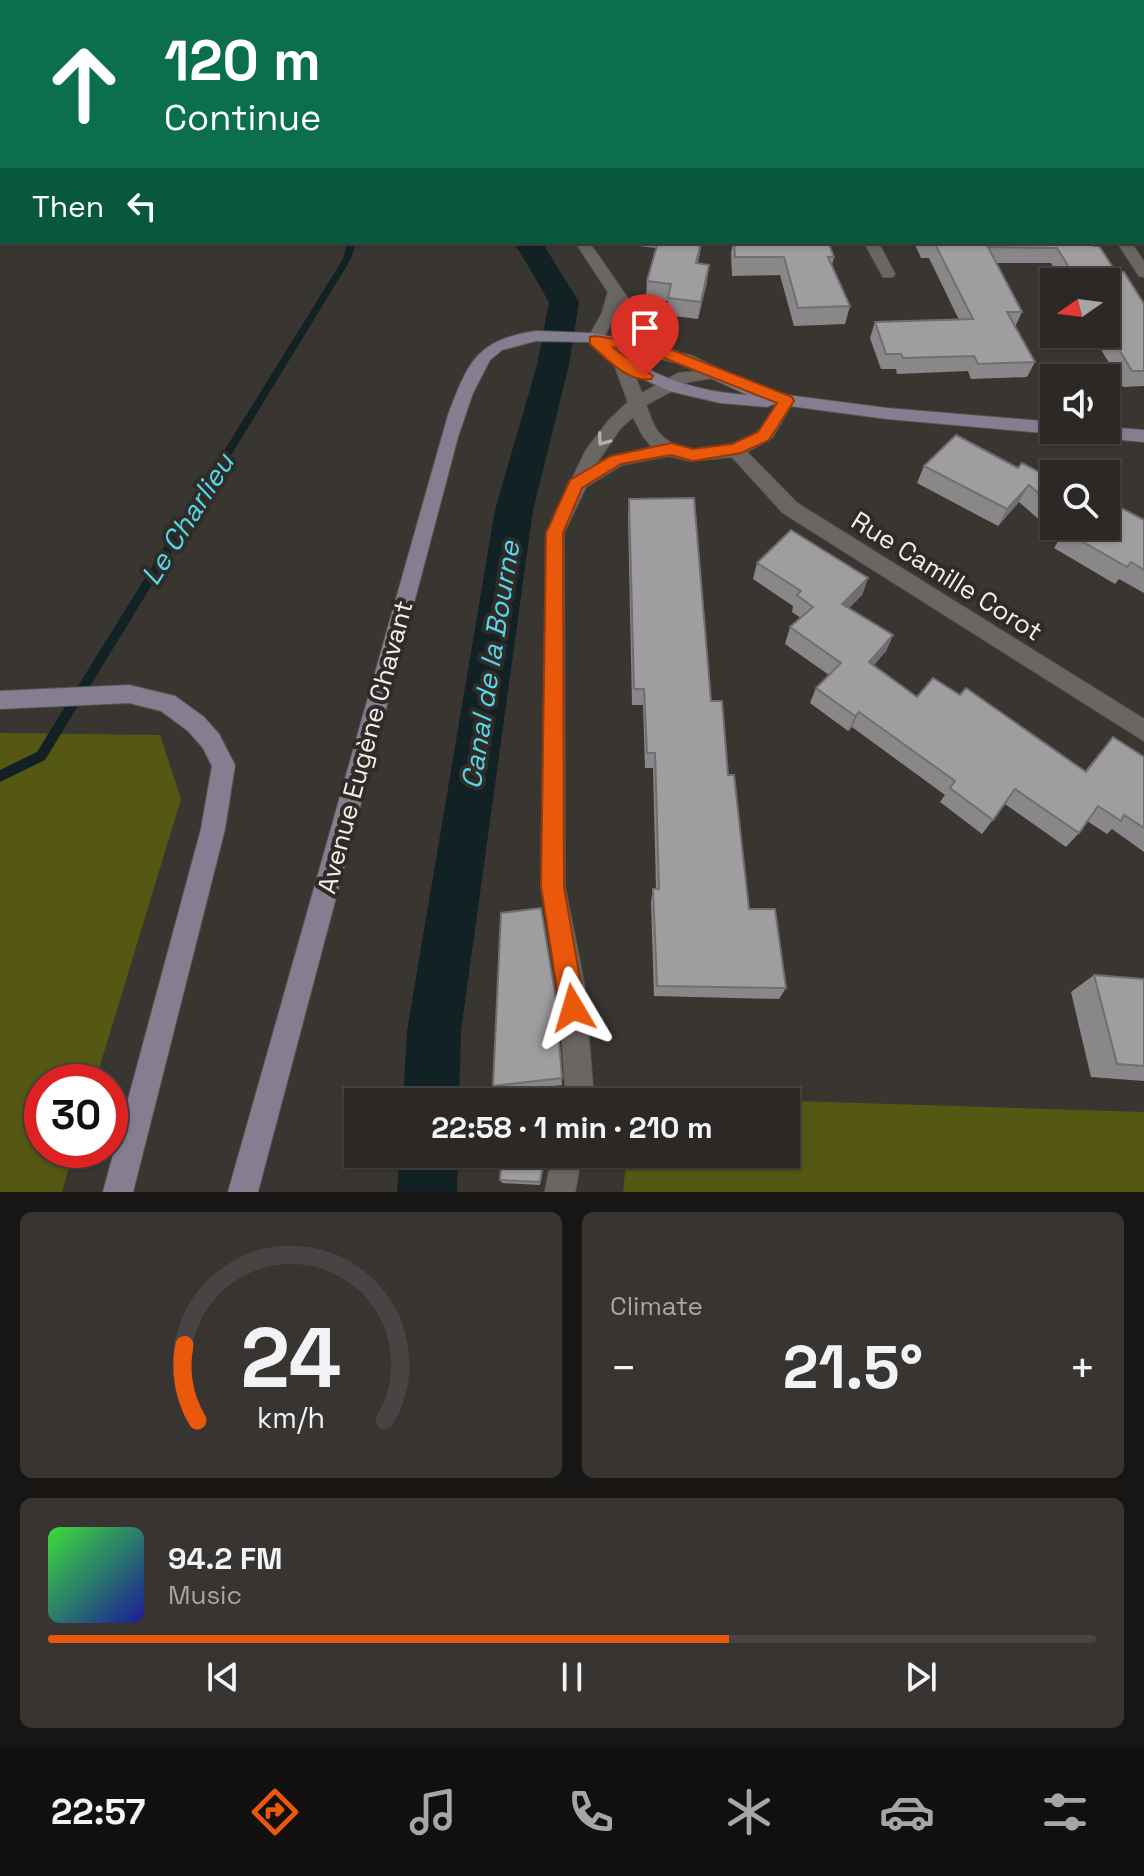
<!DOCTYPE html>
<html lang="en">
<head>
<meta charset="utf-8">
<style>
  :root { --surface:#2b2826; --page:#373432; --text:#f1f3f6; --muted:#a6a6a7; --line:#474443; --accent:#ea580c }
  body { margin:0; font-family:"Space Grotesk",sans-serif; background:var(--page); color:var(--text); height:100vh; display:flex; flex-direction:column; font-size:30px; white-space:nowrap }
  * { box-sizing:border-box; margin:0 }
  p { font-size:26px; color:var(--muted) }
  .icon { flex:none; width:44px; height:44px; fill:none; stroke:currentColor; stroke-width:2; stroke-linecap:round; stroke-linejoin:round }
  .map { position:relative; height:1192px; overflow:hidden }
  .details { display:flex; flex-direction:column; gap:20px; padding:20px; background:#181615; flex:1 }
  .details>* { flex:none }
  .hud { position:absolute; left:0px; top:0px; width:1144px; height:244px; box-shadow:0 2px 6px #0004,0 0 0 2px var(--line); background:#0b6e4f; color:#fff; overflow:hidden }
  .needle { width:52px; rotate:256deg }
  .controls { position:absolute; left:1040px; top:268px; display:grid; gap:16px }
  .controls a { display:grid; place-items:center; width:80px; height:80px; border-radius:0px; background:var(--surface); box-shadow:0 2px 6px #0004,0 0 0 2px var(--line); font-size:40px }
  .speed { position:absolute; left:24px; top:1064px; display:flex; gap:16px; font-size:40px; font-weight:700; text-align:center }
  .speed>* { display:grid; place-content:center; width:104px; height:104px; border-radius:50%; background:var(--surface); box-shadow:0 2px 6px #0004,0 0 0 2px var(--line); line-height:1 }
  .speed .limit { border:12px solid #d22; background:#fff; color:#111 }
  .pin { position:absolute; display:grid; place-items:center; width:68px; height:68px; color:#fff; margin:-82px -34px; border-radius:50% 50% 50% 0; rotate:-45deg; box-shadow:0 0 8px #0007 }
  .pin .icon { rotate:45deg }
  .me { position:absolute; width:88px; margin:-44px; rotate:353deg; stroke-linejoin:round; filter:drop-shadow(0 0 6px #0008) }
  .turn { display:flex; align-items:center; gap:28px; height:168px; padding:0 32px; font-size:36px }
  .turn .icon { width:104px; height:104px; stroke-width:2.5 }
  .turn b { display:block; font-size:56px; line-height:68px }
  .then { display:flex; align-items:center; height:76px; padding:0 32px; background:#0003; gap:16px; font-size:30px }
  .big { font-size:60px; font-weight:700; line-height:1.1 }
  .details .widget { flex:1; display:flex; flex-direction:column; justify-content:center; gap:12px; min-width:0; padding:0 28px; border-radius:12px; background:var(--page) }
  .details .dial { align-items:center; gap:0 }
  .dial svg { height:208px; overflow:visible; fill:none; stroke:var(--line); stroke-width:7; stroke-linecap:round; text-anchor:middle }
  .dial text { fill:var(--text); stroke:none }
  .song { display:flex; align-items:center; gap:24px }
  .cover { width:96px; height:96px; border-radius:12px; background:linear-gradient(135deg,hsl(120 70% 55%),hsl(240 70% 35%)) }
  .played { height:8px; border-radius:4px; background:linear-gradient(90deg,var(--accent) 65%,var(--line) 65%) }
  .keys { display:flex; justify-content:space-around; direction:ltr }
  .heat { display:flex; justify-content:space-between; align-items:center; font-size:44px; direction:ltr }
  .details .tiles { flex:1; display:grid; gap:20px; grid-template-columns:1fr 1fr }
  .widget:last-child { grid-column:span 2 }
  .trip { position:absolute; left:344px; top:1088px; width:456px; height:80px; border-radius:0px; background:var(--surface); box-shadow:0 2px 6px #0004,0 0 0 2px var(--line); font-weight:700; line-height:80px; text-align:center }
  .tabs { display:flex; height:128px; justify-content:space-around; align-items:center; background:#11100f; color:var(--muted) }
  .tabs .icon { width:56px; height:56px }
  .tabs .selected { color:var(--accent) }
  .tabs b { font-size:36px; color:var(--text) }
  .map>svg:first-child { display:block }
  .green { fill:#555813 }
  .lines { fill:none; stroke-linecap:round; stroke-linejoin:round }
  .stream { fill:#112124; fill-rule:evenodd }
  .canal { fill:#112124; fill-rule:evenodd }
  .street-casing { stroke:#565451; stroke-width:2 }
  .secondary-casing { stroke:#565451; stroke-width:2 }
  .street { fill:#6a6763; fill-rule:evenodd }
  .secondary { fill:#847e90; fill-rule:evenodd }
  .wall { fill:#8a878a }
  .shaded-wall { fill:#706e71 }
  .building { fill:#a09da1; stroke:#706e71; stroke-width:2 }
  .oneway { stroke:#b4b2ae }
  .route { fill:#ea580c; stroke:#983908; stroke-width:2 }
  .labels { text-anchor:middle; stroke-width:8; stroke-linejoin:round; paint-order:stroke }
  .street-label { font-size:26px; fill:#f0efec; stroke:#2f2c28 }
  .water-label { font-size:28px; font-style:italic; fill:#56d6eb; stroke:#2f2c28 }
</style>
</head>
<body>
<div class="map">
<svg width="1144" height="1192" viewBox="0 0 1144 1192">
  <rect width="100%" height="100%" fill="#393632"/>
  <g class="green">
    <polygon points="0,733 160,735 181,799 95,1082 42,1082 42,1150 74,1150 62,1192 0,1192"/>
    <polygon points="634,1096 1144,1112 1144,1192 623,1192 627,1154 786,1154 786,1102 633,1102"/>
  </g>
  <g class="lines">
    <g class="stream">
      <polygon points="41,0 47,0 49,2 43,2"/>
      <polygon points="348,242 356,242 351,259 45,760 0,782 0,770 37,752 343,259"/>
    </g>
    <g class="canal">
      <polygon points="423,0 445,0 446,2 424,2"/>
      <polygon points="514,242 542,242 579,302 569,365 533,510 461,1031 459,1102 403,1102 407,1031 495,510 537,365 549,302"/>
      <polygon points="400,1154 458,1154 457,1192 397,1192"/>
    </g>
    <g class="street-casing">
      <g id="street">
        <polygon points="251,0 263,0 250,2"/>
        <polygon points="473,0 484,0 485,2 474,2"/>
        <polygon points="755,0 766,0 767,2 756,2"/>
        <polygon points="575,242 589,242 647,326 640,349 611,360 603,355 627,342 631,326 619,308 601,343 595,345 587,340 602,313 608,292"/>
        <polygon points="864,242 878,242 895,274 893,277 883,277"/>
        <polygon points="1117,242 1131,242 1144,262 1144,277 1139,276"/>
        <path d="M622 359 630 364 642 393 678 373 720 369V377L688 382 646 405C650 415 653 427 660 434 683 459 737 452 760 429 769 420 774 408 780 397H792L794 401 772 438 747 452 797 503 1144 719V741L783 513 732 457 691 461 669 456 622 465 586 487 564 533 565 887 584 982 593 1087 590 1102H562L565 1087 558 982 541 887 546 533 586 450 608 421 628 402 614 364ZM633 417 643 436 652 447 611 456 596 464 620 429Z"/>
        <polygon points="552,1154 582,1154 575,1192 545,1192"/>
      </g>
    </g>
    <g class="secondary-casing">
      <g id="secondary">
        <path d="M536 331 590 333 644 342 692 356 754 385 787 395 887 408 1054 422V430H1061L1054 434 887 419 774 404 767 407 720 403 669 391 628 372 589 342 536 341 502 350 490 360 473 393 458 437 258 1192H228L448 415C468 362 476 340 536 331ZM612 346 680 364 748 395C698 392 651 377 612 346Z"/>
        <polygon points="1106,427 1144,430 1144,442 1077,436 1068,430 1106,430"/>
        <polygon points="129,685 175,696 204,717 219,734 235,765 225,829 133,1192 103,1192 201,829 212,766 203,748 188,731 161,711 129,703 0,709 0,691"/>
      </g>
    </g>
    <use href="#street" class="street"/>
    <use href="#secondary" class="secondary"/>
  </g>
  <g class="wall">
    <polygon points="789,0 1095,0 1095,2 790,2"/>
    <polygon points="1144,0 1144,102 1142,101 1142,2"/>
    <polygon points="1142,146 1144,148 1144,209 1142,206"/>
    <polygon points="638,242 702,242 698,263 707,282 698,319 666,315 668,301 646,298 647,281 656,248 638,246"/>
    <polygon points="733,242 838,242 837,246 829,246 834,257 832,265 850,306 845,324 794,326 780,275 732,276 731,253"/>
    <polygon points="914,242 1091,242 1144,304 1144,386 1123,387 1092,334 1106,334 1106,282 1062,282 1051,263 996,263 1022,312 1015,327 1035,362 1027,377 971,379 968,371 897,374 896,369 881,369 870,338 875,322 959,320 929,258 921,258"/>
    <polygon points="924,466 1018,468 1054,480 1054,526 1106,526 1144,520 1144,593 1119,579 1115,584 1054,548 1060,538 1019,502 998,526 917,483"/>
    <polygon points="629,499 711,701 728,775 749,909 786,988 779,999 654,996 651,902 653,889 656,889 653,768 645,768 643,705 632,705 628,517"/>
    <polygon points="757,563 868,578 862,595 849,608 893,635 886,651 874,665 917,697 960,695 1085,771 1113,737 1144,757 1144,852 1112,829 1107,834 1087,821 1079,833 1066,847 1005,804 982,834 940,802 945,795 852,727 848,731 810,703 816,688 829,675 785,644 790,627 801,618 792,612 793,606 753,579"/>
    <polygon points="1094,975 1144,979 1144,1081 1091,1077 1071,992"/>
    <polygon points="555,993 562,1085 495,1093 493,1086"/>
    <polygon points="546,1154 540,1185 502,1183 500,1180"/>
  </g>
  <g class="shaded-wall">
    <polygon points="701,242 702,242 694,280 696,263"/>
    <polygon points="709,265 707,282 698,319 701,302"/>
    <polygon points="1029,485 1019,502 998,526 1007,509"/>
    <polygon points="868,578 862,595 836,620 842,604"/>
    <polygon points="893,635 886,651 862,677 869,662"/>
    <polygon points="859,712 852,727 848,731 855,716"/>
  </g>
  <g class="building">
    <polygon points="543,0 743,0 742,2 544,2"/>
    <polygon points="801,0 1095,0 1095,2 802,2"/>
    <polygon points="1099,0 1144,0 1144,84 1142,83 1142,2 1096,2"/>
    <polygon points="1142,146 1144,148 1144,184 1142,182"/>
    <polygon points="658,242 701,242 696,263 709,265 701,302 668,298 671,284 647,281"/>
    <polygon points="734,242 828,242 834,257 828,257 850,306 798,308 784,257 735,257"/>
    <polygon points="925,242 1091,242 1094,246 1099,246 1116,272 1124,272 1144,304 1144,371 1132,371 1106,328 1106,282 1078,282 1057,248 988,247 1022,312 1007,312 1035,362 978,364 974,356 903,358 901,354 886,354 875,322 973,319 934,242"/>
    <polygon points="956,435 1018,468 1022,463 1054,480 1054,507 1029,485 1007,509 924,466"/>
    <polygon points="694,498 711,701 722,701 728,775 734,775 749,909 775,909 786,988 657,986 653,889 659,889 655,753 647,753 644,689 634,689 629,499"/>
    <polygon points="1106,500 1144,520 1144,570 1131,562 1127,567 1064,531 1069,526 1106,526"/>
    <polygon points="791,530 868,578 842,604 893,635 869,662 917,697 933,678 960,695 966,688 1086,772 1113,737 1144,757 1144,828 1124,815 1121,821 1098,806 1079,833 1015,789 993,820 950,788 955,781 859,712 855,716 816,688 841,663 790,627 813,607 797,595 801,591 757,563"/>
    <polygon points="541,908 555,993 562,1078 493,1086 501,913"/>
    <polygon points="1094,975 1144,979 1144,1066 1117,1064"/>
    <polygon points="502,1154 545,1154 540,1182 500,1180"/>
  </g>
  <defs><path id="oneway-chevron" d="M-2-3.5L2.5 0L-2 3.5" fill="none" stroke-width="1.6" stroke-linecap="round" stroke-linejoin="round" transform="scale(2)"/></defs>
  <use class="oneway" href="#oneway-chevron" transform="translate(603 440) rotate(126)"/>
  <path class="route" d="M595 336 662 346 792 397 794 401 769 440 741 453 693 461 671 455 621 464 582 488 563 533 564 887 585 1008 581 1017 573 1020 564 1017 560 1008 541 887 546 533 570 480 611 456 671 443 693 449 732 444 758 432 777 403 654 354 612 347 653 376 651 379C628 383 605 357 590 344V337Z"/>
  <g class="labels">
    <g class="street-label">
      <text transform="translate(947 576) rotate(32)" y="9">Rue Camille Corot</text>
      <text transform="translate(365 747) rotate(-75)" y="9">Avenue Eugène Chavant</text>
    </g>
    <g class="water-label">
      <text transform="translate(187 519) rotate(-58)" y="10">Le Charlieu</text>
      <text transform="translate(490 665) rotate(-81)" y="10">Canal de la Bourne</text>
    </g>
  </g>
</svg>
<div class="controls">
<a><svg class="needle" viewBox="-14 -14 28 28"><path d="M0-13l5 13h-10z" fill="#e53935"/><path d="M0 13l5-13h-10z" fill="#a6a6a7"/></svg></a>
<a><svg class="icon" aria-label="sound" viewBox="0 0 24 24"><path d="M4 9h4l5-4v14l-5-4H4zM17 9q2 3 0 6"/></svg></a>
<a><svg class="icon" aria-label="search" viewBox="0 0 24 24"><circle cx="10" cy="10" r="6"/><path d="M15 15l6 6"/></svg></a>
</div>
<div class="speed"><div class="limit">30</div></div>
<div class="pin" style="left:645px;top:376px;background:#d93025"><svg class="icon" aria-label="arrive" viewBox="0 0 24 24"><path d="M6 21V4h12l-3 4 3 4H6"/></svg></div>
<svg class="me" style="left:573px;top:1008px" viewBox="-20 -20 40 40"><path d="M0-17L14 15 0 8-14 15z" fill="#ea580c" stroke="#fff" stroke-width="4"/></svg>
<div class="trip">22:58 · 1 min · 210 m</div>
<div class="hud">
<div class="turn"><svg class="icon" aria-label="ahead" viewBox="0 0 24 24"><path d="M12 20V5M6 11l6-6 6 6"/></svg><div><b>120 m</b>Continue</div></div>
<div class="then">Then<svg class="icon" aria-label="left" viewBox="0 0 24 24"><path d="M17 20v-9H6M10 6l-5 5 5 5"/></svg></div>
</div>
</div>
<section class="details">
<div class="tiles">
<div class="widget dial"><svg viewBox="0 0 100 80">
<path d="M14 69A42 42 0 1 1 86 69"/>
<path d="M14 69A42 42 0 0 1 9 40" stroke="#ea580c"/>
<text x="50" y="56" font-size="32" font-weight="700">24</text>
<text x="50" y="72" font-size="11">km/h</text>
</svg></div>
<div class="widget"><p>Climate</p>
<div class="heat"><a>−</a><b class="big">21.5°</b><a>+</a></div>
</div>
<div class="widget">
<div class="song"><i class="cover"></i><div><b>94.2 FM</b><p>Music</p></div></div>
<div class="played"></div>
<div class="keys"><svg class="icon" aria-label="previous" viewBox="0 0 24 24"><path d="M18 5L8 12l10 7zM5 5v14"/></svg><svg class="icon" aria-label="pause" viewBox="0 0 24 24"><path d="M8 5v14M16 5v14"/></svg><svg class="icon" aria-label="next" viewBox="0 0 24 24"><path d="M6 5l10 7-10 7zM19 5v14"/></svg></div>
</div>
</div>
</section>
<nav class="tabs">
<b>22:57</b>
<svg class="icon selected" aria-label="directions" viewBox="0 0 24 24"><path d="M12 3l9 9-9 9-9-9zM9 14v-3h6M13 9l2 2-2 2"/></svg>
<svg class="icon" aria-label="music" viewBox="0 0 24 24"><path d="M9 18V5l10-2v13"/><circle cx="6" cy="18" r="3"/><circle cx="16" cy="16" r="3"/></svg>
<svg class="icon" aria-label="phone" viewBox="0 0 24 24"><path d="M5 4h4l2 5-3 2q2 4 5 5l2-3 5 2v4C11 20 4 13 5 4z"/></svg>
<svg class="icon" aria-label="climate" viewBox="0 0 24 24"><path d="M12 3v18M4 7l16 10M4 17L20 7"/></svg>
<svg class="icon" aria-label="car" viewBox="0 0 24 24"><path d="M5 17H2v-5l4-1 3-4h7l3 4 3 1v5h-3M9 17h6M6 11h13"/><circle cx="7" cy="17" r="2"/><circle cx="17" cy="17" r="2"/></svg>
<svg class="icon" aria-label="filters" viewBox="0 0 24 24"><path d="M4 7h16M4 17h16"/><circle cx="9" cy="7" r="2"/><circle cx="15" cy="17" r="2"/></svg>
</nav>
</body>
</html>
